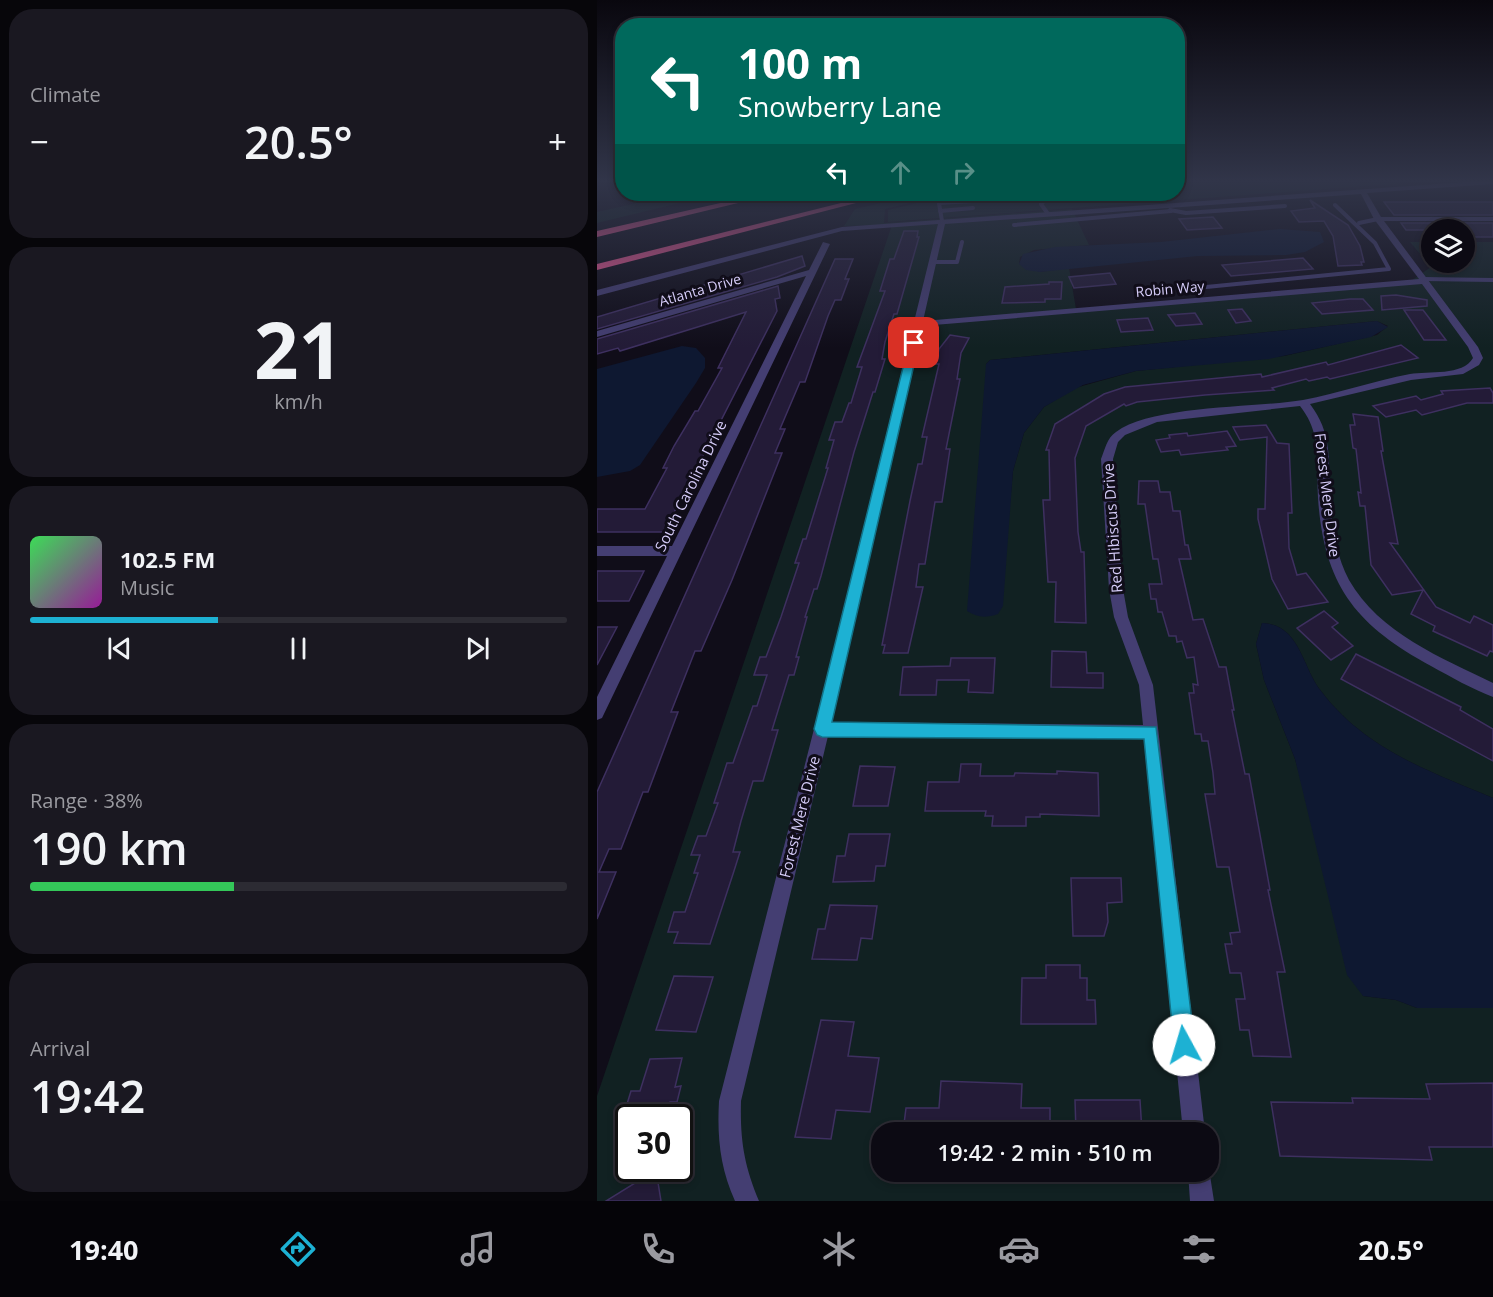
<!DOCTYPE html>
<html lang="en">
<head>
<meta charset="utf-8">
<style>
  :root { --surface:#0c0a13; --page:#1a1821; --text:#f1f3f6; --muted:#9a9aa0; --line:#2c2b33; --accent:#1db1d3 }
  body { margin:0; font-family:"Open Sans",sans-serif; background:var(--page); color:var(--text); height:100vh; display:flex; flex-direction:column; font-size:22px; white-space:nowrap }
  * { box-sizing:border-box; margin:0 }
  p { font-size:20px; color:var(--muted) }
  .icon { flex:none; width:33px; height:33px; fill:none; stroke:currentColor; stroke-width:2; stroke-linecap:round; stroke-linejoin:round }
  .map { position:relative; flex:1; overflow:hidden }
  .sheet { display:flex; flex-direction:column; gap:9px; padding:9px; background:#07060a; width:597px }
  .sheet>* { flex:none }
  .hud { position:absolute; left:18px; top:18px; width:570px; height:183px; border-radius:24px; box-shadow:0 3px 9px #0003,0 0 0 2px var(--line); background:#00695c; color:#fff; overflow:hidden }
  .controls { position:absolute; left:824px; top:219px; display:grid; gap:12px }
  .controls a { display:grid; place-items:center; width:54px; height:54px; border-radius:50%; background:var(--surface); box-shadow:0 3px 9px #0003,0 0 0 2px var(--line); font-size:30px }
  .speed { position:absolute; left:18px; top:1104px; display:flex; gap:12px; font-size:30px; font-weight:700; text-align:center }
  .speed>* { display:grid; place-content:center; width:78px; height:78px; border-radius:50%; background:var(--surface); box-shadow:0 3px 9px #0003,0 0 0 2px var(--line); line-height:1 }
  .speed .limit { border:3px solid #111; border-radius:9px; background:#fff; color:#111 }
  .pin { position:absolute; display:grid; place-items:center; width:51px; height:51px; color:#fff; margin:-26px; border-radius:12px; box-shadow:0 3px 9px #0006 }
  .me { position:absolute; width:66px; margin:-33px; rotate:354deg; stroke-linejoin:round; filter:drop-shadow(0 0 4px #0008) }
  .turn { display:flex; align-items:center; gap:21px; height:126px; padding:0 24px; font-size:27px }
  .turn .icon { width:78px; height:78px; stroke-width:2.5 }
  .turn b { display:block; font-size:42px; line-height:51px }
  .lanes { display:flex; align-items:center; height:57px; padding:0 24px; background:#0003; justify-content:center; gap:30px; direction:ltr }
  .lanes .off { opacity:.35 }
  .big { font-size:45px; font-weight:600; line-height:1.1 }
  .sheet .widget { flex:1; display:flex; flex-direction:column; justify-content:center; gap:9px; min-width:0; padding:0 21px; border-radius:24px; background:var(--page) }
  .sheet .dial { align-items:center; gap:0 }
  .dial b { font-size:78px; line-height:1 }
  .song { display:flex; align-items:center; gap:18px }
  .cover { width:72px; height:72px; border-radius:9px; background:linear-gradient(135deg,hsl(130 70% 55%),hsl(300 70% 35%)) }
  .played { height:6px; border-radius:3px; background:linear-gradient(90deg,var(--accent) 35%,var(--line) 35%) }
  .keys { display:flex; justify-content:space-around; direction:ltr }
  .heat { display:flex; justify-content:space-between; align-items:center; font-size:33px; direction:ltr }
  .charge { height:9px; border-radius:4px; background:linear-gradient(90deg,#34c759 38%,var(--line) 0) }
  .trip { position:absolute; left:274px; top:1122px; width:348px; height:60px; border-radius:24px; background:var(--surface); box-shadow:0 3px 9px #0003,0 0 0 2px var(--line); font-weight:600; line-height:60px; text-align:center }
  .dock { display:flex; height:96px; justify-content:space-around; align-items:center; background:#050408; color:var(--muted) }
  .dock .icon { width:42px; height:42px }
  .dock .on { color:var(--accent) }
  .dock b { font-size:27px; color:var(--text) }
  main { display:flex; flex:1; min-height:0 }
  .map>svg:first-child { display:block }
  .green { fill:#112122; fill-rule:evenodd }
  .water { fill:#0e1831 }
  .building { fill:#231b37; stroke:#3e3060; stroke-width:1.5 }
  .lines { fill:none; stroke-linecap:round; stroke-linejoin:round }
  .lane { stroke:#443e72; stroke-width:4 }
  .street { fill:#443e72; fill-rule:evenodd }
  .highway { fill:#e85790; fill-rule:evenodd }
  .route { fill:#1db1d3; stroke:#137389; stroke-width:1.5 }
  .labels { text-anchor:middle; stroke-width:6; stroke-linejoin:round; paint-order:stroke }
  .far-street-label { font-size:14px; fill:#d5ccf8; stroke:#100d19 }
  .street-label { font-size:15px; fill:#d5ccf8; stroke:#100d19 }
</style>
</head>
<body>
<main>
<section class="sheet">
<div class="widget"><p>Climate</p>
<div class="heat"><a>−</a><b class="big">20.5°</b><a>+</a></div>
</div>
<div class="widget dial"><b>21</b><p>km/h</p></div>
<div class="widget">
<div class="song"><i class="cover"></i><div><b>102.5 FM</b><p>Music</p></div></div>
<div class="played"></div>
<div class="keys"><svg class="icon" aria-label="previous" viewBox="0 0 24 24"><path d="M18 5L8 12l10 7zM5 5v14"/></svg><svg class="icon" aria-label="pause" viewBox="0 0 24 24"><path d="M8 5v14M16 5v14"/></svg><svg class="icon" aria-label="next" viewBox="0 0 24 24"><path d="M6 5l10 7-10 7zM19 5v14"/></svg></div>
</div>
<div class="widget"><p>Range · 38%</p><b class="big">190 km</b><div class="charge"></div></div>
<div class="widget"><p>Arrival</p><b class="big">19:42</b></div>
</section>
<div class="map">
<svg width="896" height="1201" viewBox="0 0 896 1201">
  <rect width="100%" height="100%" fill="#100d19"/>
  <g class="green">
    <polygon points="581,180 848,180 291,222 291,210 357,194 580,194"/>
    <polygon points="80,194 120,194 0,223 0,212"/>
    <path d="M323 194H351L288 209 287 223 475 209 492 245 437 250 423 257 422 264 443 272 472 268 479 309 811 283 834 267 813 242H834V262H867V242H896V798C832 771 768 749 724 691 705 667 703 624 665 623L659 644 667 680 698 759 766 996 799 1000 820 1008H896V1201H0V1096L295 225 247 226 258 209ZM780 321 791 326 780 335 687 356 539 371 478 388 447 407 427 433 416 471 411 526 389 364 393 360ZM32 1118H82V1168H32ZM285 1132H612V1172H285Z"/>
  </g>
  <g class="water">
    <polygon points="683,229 723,232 727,242 708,252 689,255 601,256 443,272 429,270 422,264 426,254 458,247 564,242"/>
    <path d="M780 321 791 327 774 337 672 359 539 371 486 385 447 407 427 433 416 471 406 606 401 614C389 618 381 618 370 611L389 364 393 360Z"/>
    <polygon points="85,346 99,348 108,358 108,368 99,383 43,465 33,471 0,477 0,369"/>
    <path d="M665 623C703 624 705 667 724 691 768 749 832 771 896 798V1008H820L799 1000 766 996 750 975 698 759 667 680 659 644Z"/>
  </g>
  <g class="building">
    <polygon points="713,200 751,225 763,246 767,262 764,262 765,265 741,266 736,236 727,221 702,222 694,211 718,208"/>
    <polygon points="787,202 896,202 896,215 797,215"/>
    <polygon points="616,217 625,228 590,230 582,219"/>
    <polygon points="804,223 896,223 896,237 867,237 867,230 809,230"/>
    <polygon points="307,231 321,231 320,237 322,237 300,314 297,314 288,342 285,359 288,359 278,392 276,392 257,452 224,576 220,589 217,589 208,617 210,617 199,657 202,657 197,675 192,675 175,730 181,730 166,781 156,781 144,821 136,852 143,852 136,874 113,944 77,943 81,932 71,932 77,912 88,912 101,873 97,873 103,855 94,855 101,836 109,836 121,803 117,803 130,763 136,763 156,706 160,706 170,675 157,675 163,657 169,657 184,617 202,563 198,563 206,539 209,539 231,468 229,468 237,440 232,440 238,422 245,422 252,403 254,403 265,367 260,367 288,291 283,291 293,259 297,259"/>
    <polygon points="205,256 208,266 180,277 0,329 0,317"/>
    <polygon points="706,258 716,269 634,276 625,265"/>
    <polygon points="238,259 256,259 248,279 252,279 250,284 244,300 238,300 231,316 208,382 203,382 183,429 188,429 178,453 185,453 135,580 104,651 98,651 74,712 81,712 51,792 46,792 24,849 12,849 2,872 19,872 0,919 0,792"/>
    <polygon points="513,273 519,284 477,288 472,277"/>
    <polygon points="452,282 465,282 464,299 448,299 448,302 405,303 408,287 452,284"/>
    <polygon points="181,286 183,298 178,299 180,311 67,532 0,532 0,509 48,509 70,468 66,468 77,446 98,411 101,411 125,368 121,368 149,312 23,351 21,348 0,354 0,339"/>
    <polygon points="799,295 830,300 830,306 785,310 784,296"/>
    <polygon points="753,299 766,299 776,310 725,314 715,303"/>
    <polygon points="645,309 654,321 639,323 631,310"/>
    <polygon points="807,310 826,310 849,340 827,340"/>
    <polygon points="598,313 605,324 579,326 571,315"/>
    <polygon points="551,318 556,330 524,332 520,320"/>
    <polygon points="353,335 372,338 364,353 360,379 363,379 349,449 353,449 345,502 338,502 328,564 322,564 319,587 326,587 311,653 286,653 288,645 285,645 313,501 321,464 325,464 330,437 325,437 342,364 339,364 342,349"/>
    <polygon points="804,345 821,358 733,379 730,377 712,381 709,379 675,388 677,390 608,395 540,402 529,406 527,404 489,426 478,458 481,532 484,552 487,552 489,623 458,622 459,582 451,582 446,500 453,500 452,450 449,450 458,424 507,394 528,387 664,374 665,377 729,362 731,365"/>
    <polygon points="893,388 896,393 896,403 870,403 825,415 819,410 789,417 776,406 819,396 824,400 846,394 844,391"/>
    <polygon points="756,414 781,417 786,451 784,451 801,544 793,543 839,607 873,623 877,616 896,625 896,652 893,651 890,656 836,631 838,626 814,614 826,590 795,595 774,565 768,506 763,506 761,492 764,493 759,449 756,448 753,425 758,425"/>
    <polygon points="669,425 680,443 692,444 695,513 691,513 692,548 700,575 709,573 731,602 691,609 675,579 661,519 661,509 668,509 670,437 643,440 636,427"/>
    <polygon points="630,431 639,446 629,447 631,450 584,455 582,450 564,452 559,440 573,438 572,435 590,433 591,436"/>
    <polygon points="542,481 561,481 563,492 573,492 576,511 583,511 588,545 591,545 594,559 582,559 596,620 606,619 622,667 629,667 637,710 635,710 648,774 652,774 673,890 671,890 688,972 680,972 694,1057 656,1056 652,1030 643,1030 639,999 648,999 644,973 633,973 628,944 635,944 633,933 643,932 632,867 620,867 608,794 618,794 616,773 611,741 605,741 604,734 598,734 592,693 597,693 596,684 601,685 597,657 590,658 585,641 580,642 579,636 572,636 565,612 561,612 559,599 554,599 552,584 565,584 561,559 556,559 548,504 541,504"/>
    <polygon points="0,571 47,571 32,601 0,601"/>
    <polygon points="727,611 741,623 735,627 756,646 734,660 700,628"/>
    <polygon points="0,627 20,627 0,665"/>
    <polygon points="455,651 489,652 490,673 506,673 506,688 454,687"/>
    <polygon points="759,654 864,707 863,710 896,729 896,761 744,679"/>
    <polygon points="354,658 398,658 396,693 371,692 372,680 340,680 339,695 303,695 306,667 353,666"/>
    <polygon points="364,764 384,764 383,776 417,776 418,773 460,774 460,771 501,773 502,816 443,814 443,817 429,817 429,826 395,826 396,816 388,816 389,811 328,811 331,782 362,782"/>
    <polygon points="263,766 298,767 291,806 256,806"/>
    <polygon points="252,834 293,834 288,866 279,866 277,881 236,882 240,856 248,856"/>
    <polygon points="474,878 524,878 525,902 510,903 511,922 507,936 476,936"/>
    <polygon points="233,905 280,906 275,939 264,938 260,960 215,959 221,929 228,929"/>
    <polygon points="449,965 483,965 483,978 490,978 490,1000 498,1000 499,1024 424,1024 425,978 449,978"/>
    <polygon points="77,976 116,977 99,1032 59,1030"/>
    <polygon points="224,1020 257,1022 251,1056 282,1058 273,1112 239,1110 234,1139 198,1137"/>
    <polygon points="85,1058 78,1087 84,1086 80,1102 73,1102 69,1118 32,1118 32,1146 17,1146 34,1091 43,1091 53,1059"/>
    <polygon points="344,1081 425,1084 424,1108 453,1108 453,1132 306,1132 309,1108 342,1108"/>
    <polygon points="896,1083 896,1147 832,1147 835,1160 683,1156 674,1102 756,1103 755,1098 833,1099 829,1084"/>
    <polygon points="478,1100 543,1100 545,1132 479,1132"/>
    <polygon points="59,1170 64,1201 9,1201"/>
  </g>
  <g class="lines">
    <g class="lane">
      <polyline points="573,210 589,213 688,206"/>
      <polyline points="343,211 376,208"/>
      <polyline points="451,214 444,204 454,194"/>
      <polyline points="345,221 342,203 375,201"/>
      <polyline points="762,223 781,219"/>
      <polyline points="417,225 574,211"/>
      <polyline points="337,262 360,262 365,242"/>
      <polyline points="826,279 896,280"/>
      <polyline points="589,289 792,269 778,243 738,205"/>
    </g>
    <g class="street">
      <path d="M896 180V184L770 193 784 217H896V221H787L881 347 886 358 882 365 866 374 814 380 713 404C735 433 731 457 733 491 734 521 738 554 752 580 782 633 845 658 896 683V697C875 689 854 677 834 666 759 625 727 586 721 498 719 464 726 435 703 406L560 422 528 435 521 442 516 459 526 589 531 617 556 685 608 1132H586L547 739 231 736 144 1101C143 1140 147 1165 162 1201H138C123 1168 120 1137 122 1101L217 729 341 224 245 231 0 296V290L245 227ZM764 194 777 219 822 279 326 321 348 224ZM825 284 871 347 876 358C866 376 831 371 813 374 777 381 742 393 706 400 659 408 555 405 519 432 510 438 508 449 504 459L512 589 517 617 542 685 546 725 234 722 325 326Z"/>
      <polygon points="226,242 233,244 5,718 0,720 0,697 70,556 0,556 0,546 75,546 209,276 0,337 0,331 212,270"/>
      <polygon points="612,1169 617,1201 593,1201 591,1172 612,1172"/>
    </g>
    <g class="highway">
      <polygon points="163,194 178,194 0,237 0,231"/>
      <polygon points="280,194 294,194 0,270 0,264"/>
    </g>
  </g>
  <linearGradient id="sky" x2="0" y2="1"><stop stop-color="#09070e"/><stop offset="0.52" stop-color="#313549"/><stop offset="1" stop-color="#313549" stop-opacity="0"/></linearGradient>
  <rect width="896" height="348" fill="url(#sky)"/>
  <polygon class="route" points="317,340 322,343 235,722 559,727 598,1045 595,1052 587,1055 580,1052 577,1045 547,739 225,737 220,735 217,729 312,343"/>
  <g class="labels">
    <g class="far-street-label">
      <text transform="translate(573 289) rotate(-5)" y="5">Robin Way</text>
      <text transform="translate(103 290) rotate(-16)" y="5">Atlanta Drive</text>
    </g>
    <g class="street-label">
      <text transform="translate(94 486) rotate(-64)" y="5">South Carolina Drive</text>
      <text transform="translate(730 495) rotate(83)" y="5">Forest Mere Drive</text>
      <text transform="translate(516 528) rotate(-94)" y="5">Red Hibiscus Drive</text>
      <text transform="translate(203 817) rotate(-76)" y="5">Forest Mere Drive</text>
    </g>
  </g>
</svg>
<div class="controls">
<a><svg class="icon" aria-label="layers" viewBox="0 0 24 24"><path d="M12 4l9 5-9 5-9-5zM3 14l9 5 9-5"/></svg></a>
</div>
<div class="speed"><div class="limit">30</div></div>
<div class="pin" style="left:317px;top:343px;background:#d93025"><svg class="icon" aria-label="arrive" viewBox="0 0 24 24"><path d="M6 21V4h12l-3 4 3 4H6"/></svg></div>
<svg class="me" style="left:587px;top:1045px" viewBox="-20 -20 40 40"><circle r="19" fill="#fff"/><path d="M0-13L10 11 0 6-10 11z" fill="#1db1d3"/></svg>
<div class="trip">19:42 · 2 min · 510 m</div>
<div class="hud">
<div class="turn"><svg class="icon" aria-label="left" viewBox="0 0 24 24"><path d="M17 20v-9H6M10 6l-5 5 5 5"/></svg><div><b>100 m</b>Snowberry Lane</div></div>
<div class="lanes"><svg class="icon" aria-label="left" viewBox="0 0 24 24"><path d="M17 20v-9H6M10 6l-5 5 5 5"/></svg><svg class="icon off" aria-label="ahead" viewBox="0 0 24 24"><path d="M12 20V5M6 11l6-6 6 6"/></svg><svg class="icon off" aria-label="right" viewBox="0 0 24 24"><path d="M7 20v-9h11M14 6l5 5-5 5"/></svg></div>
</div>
</div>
</main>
<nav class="dock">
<b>19:40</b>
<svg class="icon on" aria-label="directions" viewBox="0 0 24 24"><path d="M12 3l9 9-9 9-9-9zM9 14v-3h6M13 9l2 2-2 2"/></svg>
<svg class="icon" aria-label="music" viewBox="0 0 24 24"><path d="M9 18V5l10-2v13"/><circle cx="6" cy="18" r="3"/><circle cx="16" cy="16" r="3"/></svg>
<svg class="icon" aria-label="phone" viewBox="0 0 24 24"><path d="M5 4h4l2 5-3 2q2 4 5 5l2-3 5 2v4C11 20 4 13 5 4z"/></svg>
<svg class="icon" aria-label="climate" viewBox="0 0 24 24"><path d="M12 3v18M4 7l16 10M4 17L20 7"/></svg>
<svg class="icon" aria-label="car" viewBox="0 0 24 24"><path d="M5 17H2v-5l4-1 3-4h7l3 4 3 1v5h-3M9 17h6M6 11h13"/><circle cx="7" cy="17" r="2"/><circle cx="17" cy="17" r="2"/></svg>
<svg class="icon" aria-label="filters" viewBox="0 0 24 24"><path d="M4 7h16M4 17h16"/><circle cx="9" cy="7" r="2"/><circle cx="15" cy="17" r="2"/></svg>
<b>20.5°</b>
</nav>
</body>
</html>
